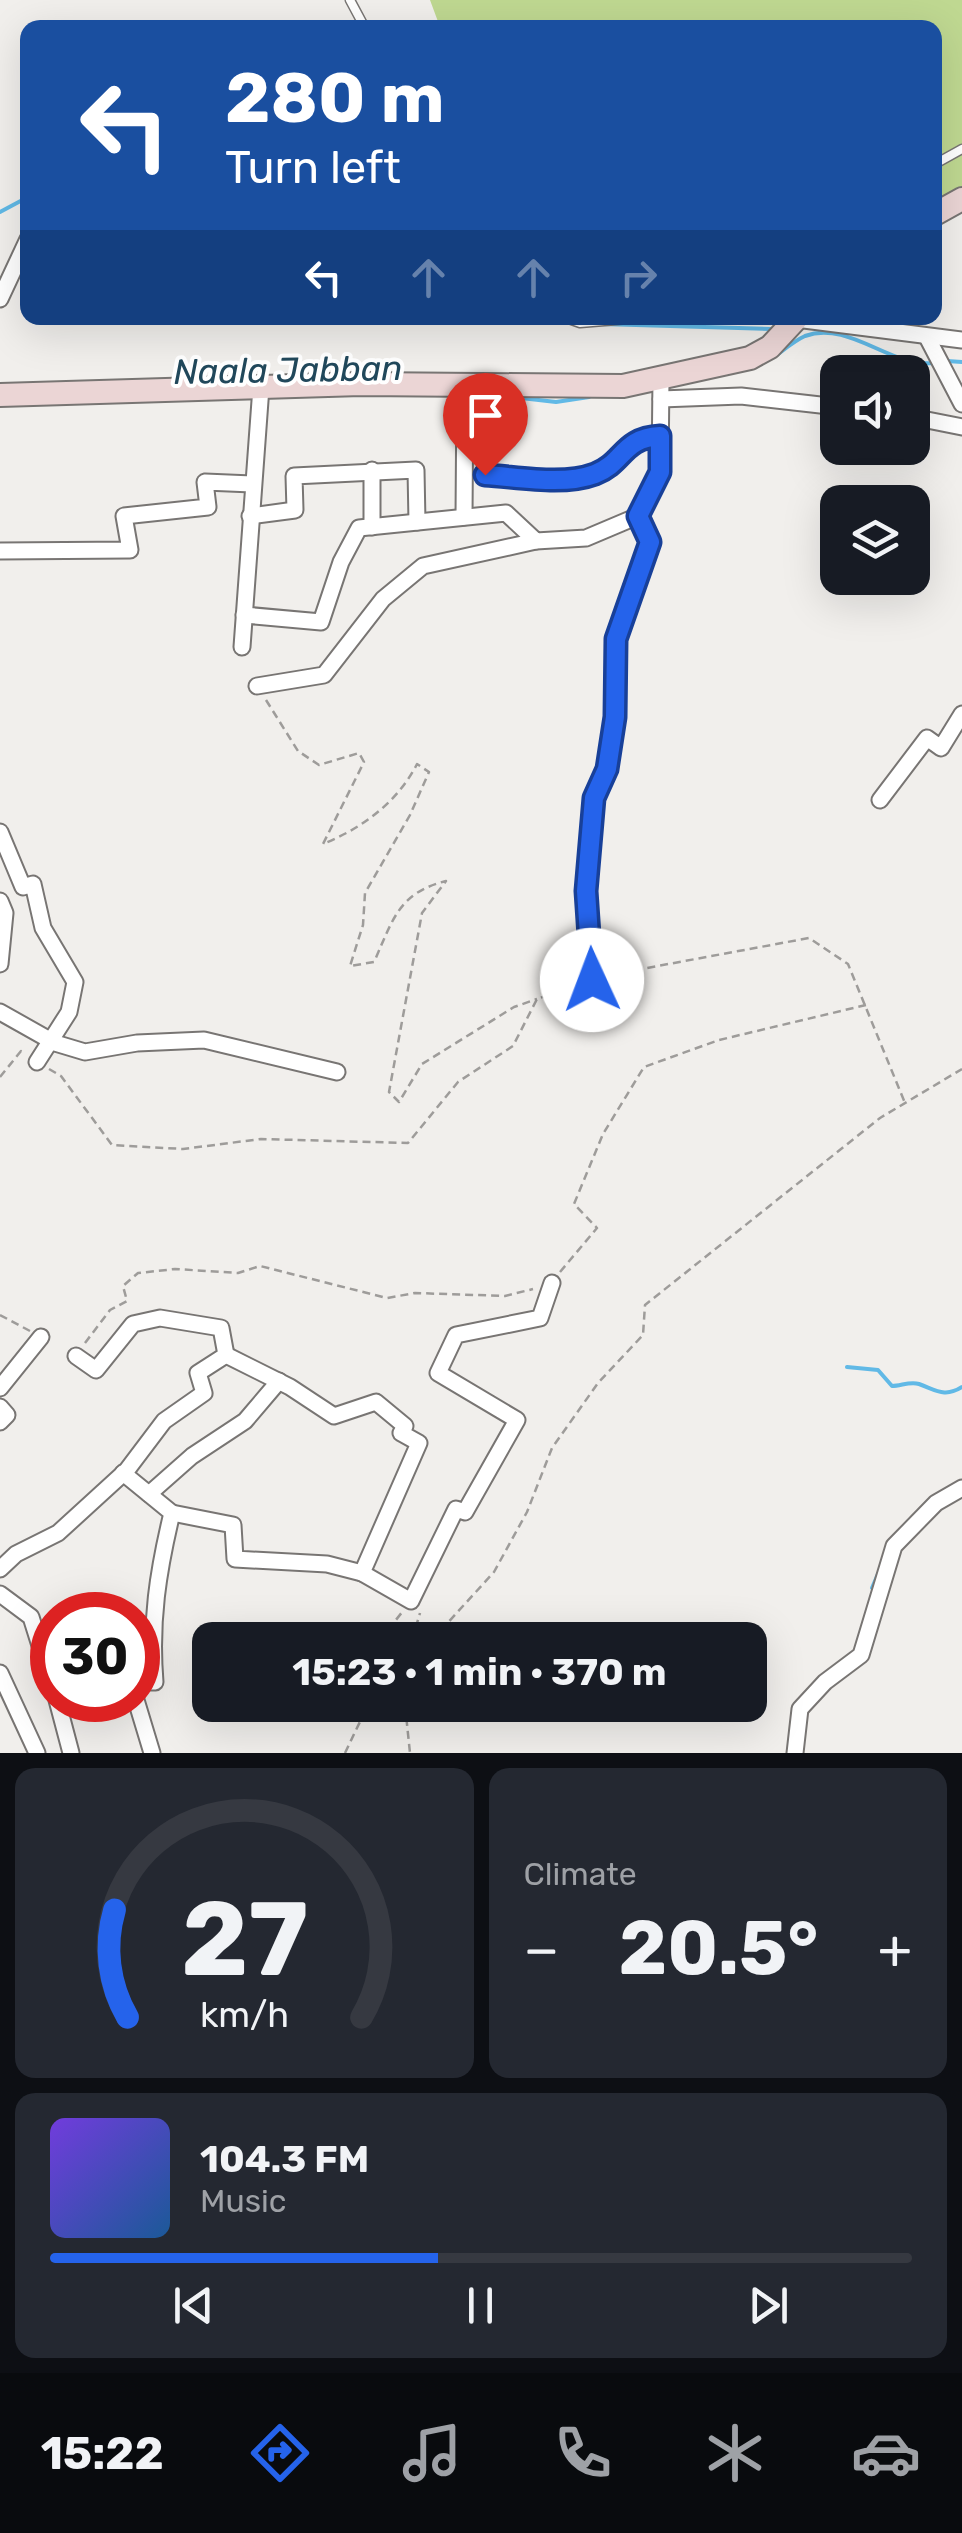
<!DOCTYPE html>
<html lang="en">
<head>
<meta charset="utf-8">
<style>
  :root { --surface:#171b24; --page:#242831; --text:#f1f3f6; --muted:#9ea1a6; --line:#363941; --accent:#2563eb }
  body { margin:0; font-family:Rubik,sans-serif; background:var(--page); color:var(--text); height:100vh; display:flex; flex-direction:column; font-size:38px; white-space:nowrap }
  * { box-sizing:border-box; margin:0 }
  p { font-size:32px; color:var(--muted) }
  .icon { flex:none; width:55px; height:55px; fill:none; stroke:currentColor; stroke-width:2; stroke-linecap:round; stroke-linejoin:round }
  .map { position:relative; height:1753px; overflow:hidden }
  .drawer { display:flex; flex-direction:column; gap:15px; padding:15px; background:#0d0f14; flex:1 }
  .drawer>* { flex:none }
  .guide { position:absolute; left:20px; top:20px; width:922px; height:305px; border-radius:20px; box-shadow:0 10px 40px #0002; background:#1a4fa0; color:#fff; overflow:hidden }
  .buttons { position:absolute; left:820px; top:355px; display:grid; gap:20px }
  .buttons a { display:grid; place-items:center; width:110px; height:110px; border-radius:20px; background:var(--surface); box-shadow:0 10px 40px #0002; font-size:50px }
  .speed { position:absolute; left:30px; top:1592px; display:flex; gap:20px; font-size:50px; font-weight:700; text-align:center }
  .speed>* { display:grid; place-content:center; width:130px; height:130px; border-radius:50%; background:var(--surface); box-shadow:0 10px 40px #0002; line-height:1 }
  .speed .limit { border:15px solid #d22; background:#fff; color:#111 }
  .pin { position:absolute; display:grid; place-items:center; width:85px; height:85px; color:#fff; margin:-102px -42px; border-radius:50% 50% 50% 0; rotate:-45deg; box-shadow:0 0 10px #0007 }
  .pin .icon { rotate:45deg }
  .me { position:absolute; width:110px; margin:-55px; rotate:358deg; stroke-linejoin:round; filter:drop-shadow(0 0 8px #0008) }
  .turn { display:flex; align-items:center; gap:35px; height:210px; padding:0 40px; font-size:45px }
  .turn .icon { width:130px; height:130px; stroke-width:2.5 }
  .turn b { display:block; font-size:70px; line-height:85px }
  .lanes { display:flex; align-items:center; height:95px; padding:0 40px; background:#0003; justify-content:center; gap:50px; direction:ltr }
  .lanes .off { opacity:.35 }
  .big { font-size:75px; font-weight:700; line-height:1.1 }
  .drawer .widget { flex:1; display:flex; flex-direction:column; justify-content:center; gap:15px; min-width:0; padding:0 35px; border-radius:20px; background:var(--page) }
  .drawer .dial { align-items:center; gap:0 }
  .dial svg { height:260px; overflow:visible; fill:none; stroke:var(--line); stroke-width:7; stroke-linecap:round; text-anchor:middle }
  .dial text { fill:var(--text); stroke:none }
  .song { display:flex; align-items:center; gap:30px }
  .cover { width:120px; height:120px; border-radius:15px; background:linear-gradient(135deg,hsl(260 70% 55%),hsl(210 70% 35%)) }
  .played { height:10px; border-radius:5px; background:linear-gradient(90deg,var(--accent) 45%,var(--line) 45%) }
  .keys { display:flex; justify-content:space-around; direction:ltr }
  .heat { display:flex; justify-content:space-between; align-items:center; font-size:55px; direction:ltr }
  .drawer .tiles { flex:1; display:grid; gap:15px; grid-template-columns:1fr 1fr }
  .widget:last-child { grid-column:span 2 }
  .trip { position:absolute; left:192px; top:1622px; width:575px; height:100px; border-radius:20px; background:var(--surface); box-shadow:0 10px 40px #0002; font-weight:700; line-height:100px; text-align:center }
  .tab-bar { display:flex; height:160px; justify-content:space-around; align-items:center; background:#090b0e; color:var(--muted) }
  .tab-bar .icon { width:70px; height:70px }
  .tab-bar .on { color:var(--accent) }
  .tab-bar b { font-size:45px; color:var(--text) }
  .map>svg:first-child { display:block }
  .green { fill:#bfd891 }
  .lines { fill:none; stroke-linecap:round; stroke-linejoin:round }
  .stream { stroke:#61b9e6; stroke-width:4 }
  .service-casing { stroke:#787573; stroke-width:11 }
  .minor-casing { stroke:#787573; stroke-width:19 }
  .secondary-casing { stroke:#787573; stroke-width:26 }
  .path { stroke:#9e9c9a; stroke-width:2.5; stroke-dasharray:8 5; stroke-linecap:butt }
  .service { stroke:#fff; stroke-width:8 }
  .minor { stroke:#fff; stroke-width:15 }
  .secondary { stroke:#ebd5d5; stroke-width:22 }
  .route-casing { stroke:#184099; stroke-width:25 }
  .route { stroke:#2563eb; stroke-width:18 }
  .labels { text-anchor:middle; stroke-width:8; stroke-linejoin:round; paint-order:stroke }
  .water-label { font-size:35px; font-style:italic; fill:#21485b; stroke:#fff }
</style>
</head>
<body>
<div class="map">
<svg width="962" height="1753" viewBox="0 0 962 1753">
  <rect width="100%" height="100%" fill="#f1efec"/>
  <polygon class="green" points="430,0 962,0 962,186 935,201 935,28 440,27"/>
  <g class="lines">
    <g class="stream">
      <polyline points="0,212 28,197"/>
      <polyline points="602,324 771,329"/>
      <path d="M778 354C786 348 796 340 805 336 849 320 891 368 933 363"/>
      <polyline points="947,361 962,362"/>
      <polyline points="504,396 556,402 589,397"/>
      <path d="M847 1367 878 1370 892 1386C901 1386 910 1381 919 1384 936 1390 945 1398 962 1387"/>
      <polyline points="872,1588 878,1574"/>
    </g>
    <g class="service-casing">
      <g id="service">
        <polyline points="350,0 365,28"/>
        <polyline points="935,164 962,149"/>
        <polyline points="566,318 580,323 641,318"/>
      </g>
    </g>
    <g class="minor-casing">
      <g id="minor">
        <polyline points="0,299 28,239"/>
        <polyline points="796,319 962,340"/>
        <polyline points="927,337 962,404"/>
        <path d="M489 386 485 475C519 477 563 486 595 474 624 463 622 438 660 436"/>
        <polyline points="661,399 741,396 838,407"/>
        <polyline points="912,417 962,427"/>
        <polyline points="372,470 372,527"/>
        <polyline points="250,516 295,510 294,476 416,470 417,522"/>
        <polyline points="464,517 465,385"/>
        <polyline points="0,551 130,550 124,516 208,507 205,482 252,484"/>
        <polyline points="244,615 321,622 341,562 359,528 506,513 536,541 586,538 638,516 660,472 661,378"/>
        <polyline points="242,647 261,387"/>
        <polyline points="257,686 324,675 383,599 423,566 536,541"/>
        <polyline points="880,800 927,738 941,748 962,714"/>
        <polyline points="0,832 23,887 33,884 43,928 75,982 69,1012 37,1062"/>
        <polyline points="0,901 5,913 0,964"/>
        <polyline points="592,981 586,891 594,798 607,769 615,717 616,639 650,542 638,516"/>
        <polyline points="0,1012 55,1043 85,1052 137,1043 204,1040 337,1072"/>
        <polyline points="226,1355 290,1387 334,1416 376,1402 405,1426 401,1433 419,1443 362,1573 411,1601 456,1509 465,1512 517,1420 438,1373 456,1335 540,1318 552,1283"/>
        <polyline points="0,1388 41,1337"/>
        <polyline points="0,1407 7,1415 0,1422"/>
        <path d="M123 1473 172 1513C158 1571 150 1622 155 1682H138"/>
        <polyline points="149,1494 192,1456 245,1421 279,1381"/>
        <polyline points="172,1513 233,1525 235,1559 327,1564 362,1573"/>
        <polyline points="0,1569 16,1554 58,1533 127,1470 164,1421 204,1393 198,1373 226,1355 221,1328 160,1318 133,1324 96,1370 76,1356"/>
        <polyline points="0,1594 31,1617 52,1684"/>
        <polyline points="0,1673 37,1753"/>
        <polyline points="57,1700 71,1753"/>
        <polyline points="136,1700 152,1753"/>
        <polyline points="795,1753 800,1709 825,1682 861,1655 894,1546 936,1503 962,1488"/>
      </g>
    </g>
    <g class="secondary-casing">
      <g id="secondary">
        <polyline points="935,214 962,199"/>
        <polyline points="0,395 361,384 623,386 750,358 770,347 797,318"/>
      </g>
    </g>
    <g class="path">
      <path d="M266 700 298 751 319 765 359 753 364 762 323 844C362 828 397 803 417 764L429 772 410 815 365 893 363 925 350 966 374 962C393 920 398 893 446 881L422 913 389 1092 399 1102 422 1064 514 1007 537 999"/>
      <polyline points="609,975 809,938 848,964 905,1103"/>
      <polyline points="49,1069 61,1076 112,1145 183,1149 261,1139 408,1143 458,1082 513,1046 537,999 577,985"/>
      <polyline points="0,1077 21,1051 25,1054"/>
      <polyline points="560,1272 597,1228 574,1204 603,1134 644,1067 719,1040 866,1005"/>
      <polyline points="0,1315 30,1331"/>
      <polyline points="85,1343 110,1310 127,1301 123,1286 138,1273 175,1269 238,1273 260,1266 387,1298 415,1293 505,1296 533,1289"/>
      <polyline points="380,1640 403,1611"/>
      <polyline points="412,1640 420,1613"/>
      <polyline points="432,1640 494,1572 527,1512 552,1448 598,1383 643,1335 645,1305 880,1118 962,1069"/>
      <polyline points="405,1705 410,1753"/>
      <polyline points="345,1753 368,1705"/>
    </g>
    <use href="#service" class="service"/>
    <use href="#minor" class="minor"/>
    <use href="#secondary" class="secondary"/>
  </g>
  <g class="lines">
    <g class="route-casing">
      <path id="route" d="M485 475C519 477 563 486 595 474 624 463 622 438 660 436V472L638 516 650 542 616 639 615 717 607 769 594 798 586 891 592 980"/>
    </g>
    <use href="#route" class="route"/>
  </g>
  <g class="labels">
    <g class="water-label">
      <text transform="translate(288 370) rotate(-1)" y="12">Naala Jabban</text>
    </g>
  </g>
</svg>
<div class="buttons">
<a><svg class="icon" aria-label="sound" viewBox="0 0 24 24"><path d="M4 9h4l5-4v14l-5-4H4zM17 9q2 3 0 6"/></svg></a>
<a><svg class="icon" aria-label="layers" viewBox="0 0 24 24"><path d="M12 4l9 5-9 5-9-5zM3 14l9 5 9-5"/></svg></a>
</div>
<div class="speed"><div class="limit">30</div></div>
<div class="pin" style="left:485px;top:475px;background:#d93025"><svg class="icon" aria-label="arrive" viewBox="0 0 24 24"><path d="M6 21V4h12l-3 4 3 4H6"/></svg></div>
<svg class="me" style="left:592px;top:980px" viewBox="-20 -20 40 40"><circle r="19" fill="#fff"/><path d="M0-13L10 11 0 6-10 11z" fill="#2563eb"/></svg>
<div class="trip">15:23 · 1 min · 370 m</div>
<div class="guide">
<div class="turn"><svg class="icon" aria-label="left" viewBox="0 0 24 24"><path d="M17 20v-9H6M10 6l-5 5 5 5"/></svg><div><b>280 m</b>Turn left</div></div>
<div class="lanes"><svg class="icon" aria-label="left" viewBox="0 0 24 24"><path d="M17 20v-9H6M10 6l-5 5 5 5"/></svg><svg class="icon off" aria-label="ahead" viewBox="0 0 24 24"><path d="M12 20V5M6 11l6-6 6 6"/></svg><svg class="icon off" aria-label="ahead" viewBox="0 0 24 24"><path d="M12 20V5M6 11l6-6 6 6"/></svg><svg class="icon off" aria-label="right" viewBox="0 0 24 24"><path d="M7 20v-9h11M14 6l5 5-5 5"/></svg></div>
</div>
</div>
<section class="drawer">
<div class="tiles">
<div class="widget dial"><svg viewBox="0 0 100 80">
<path d="M14 69A42 42 0 1 1 86 69"/>
<path d="M14 69A42 42 0 0 1 10 36" stroke="#2563eb"/>
<text x="50" y="56" font-size="32" font-weight="700">27</text>
<text x="50" y="72" font-size="11">km/h</text>
</svg></div>
<div class="widget"><p>Climate</p>
<div class="heat"><a>−</a><b class="big">20.5°</b><a>+</a></div>
</div>
<div class="widget">
<div class="song"><i class="cover"></i><div><b>104.3 FM</b><p>Music</p></div></div>
<div class="played"></div>
<div class="keys"><svg class="icon" aria-label="previous" viewBox="0 0 24 24"><path d="M18 5L8 12l10 7zM5 5v14"/></svg><svg class="icon" aria-label="pause" viewBox="0 0 24 24"><path d="M8 5v14M16 5v14"/></svg><svg class="icon" aria-label="next" viewBox="0 0 24 24"><path d="M6 5l10 7-10 7zM19 5v14"/></svg></div>
</div>
</div>
</section>
<nav class="tab-bar">
<b>15:22</b>
<svg class="icon on" aria-label="directions" viewBox="0 0 24 24"><path d="M12 3l9 9-9 9-9-9zM9 14v-3h6M13 9l2 2-2 2"/></svg>
<svg class="icon" aria-label="music" viewBox="0 0 24 24"><path d="M9 18V5l10-2v13"/><circle cx="6" cy="18" r="3"/><circle cx="16" cy="16" r="3"/></svg>
<svg class="icon" aria-label="phone" viewBox="0 0 24 24"><path d="M5 4h4l2 5-3 2q2 4 5 5l2-3 5 2v4C11 20 4 13 5 4z"/></svg>
<svg class="icon" aria-label="climate" viewBox="0 0 24 24"><path d="M12 3v18M4 7l16 10M4 17L20 7"/></svg>
<svg class="icon" aria-label="car" viewBox="0 0 24 24"><path d="M5 17H2v-5l4-1 3-4h7l3 4 3 1v5h-3M9 17h6M6 11h13"/><circle cx="7" cy="17" r="2"/><circle cx="17" cy="17" r="2"/></svg>
</nav>
</body>
</html>
